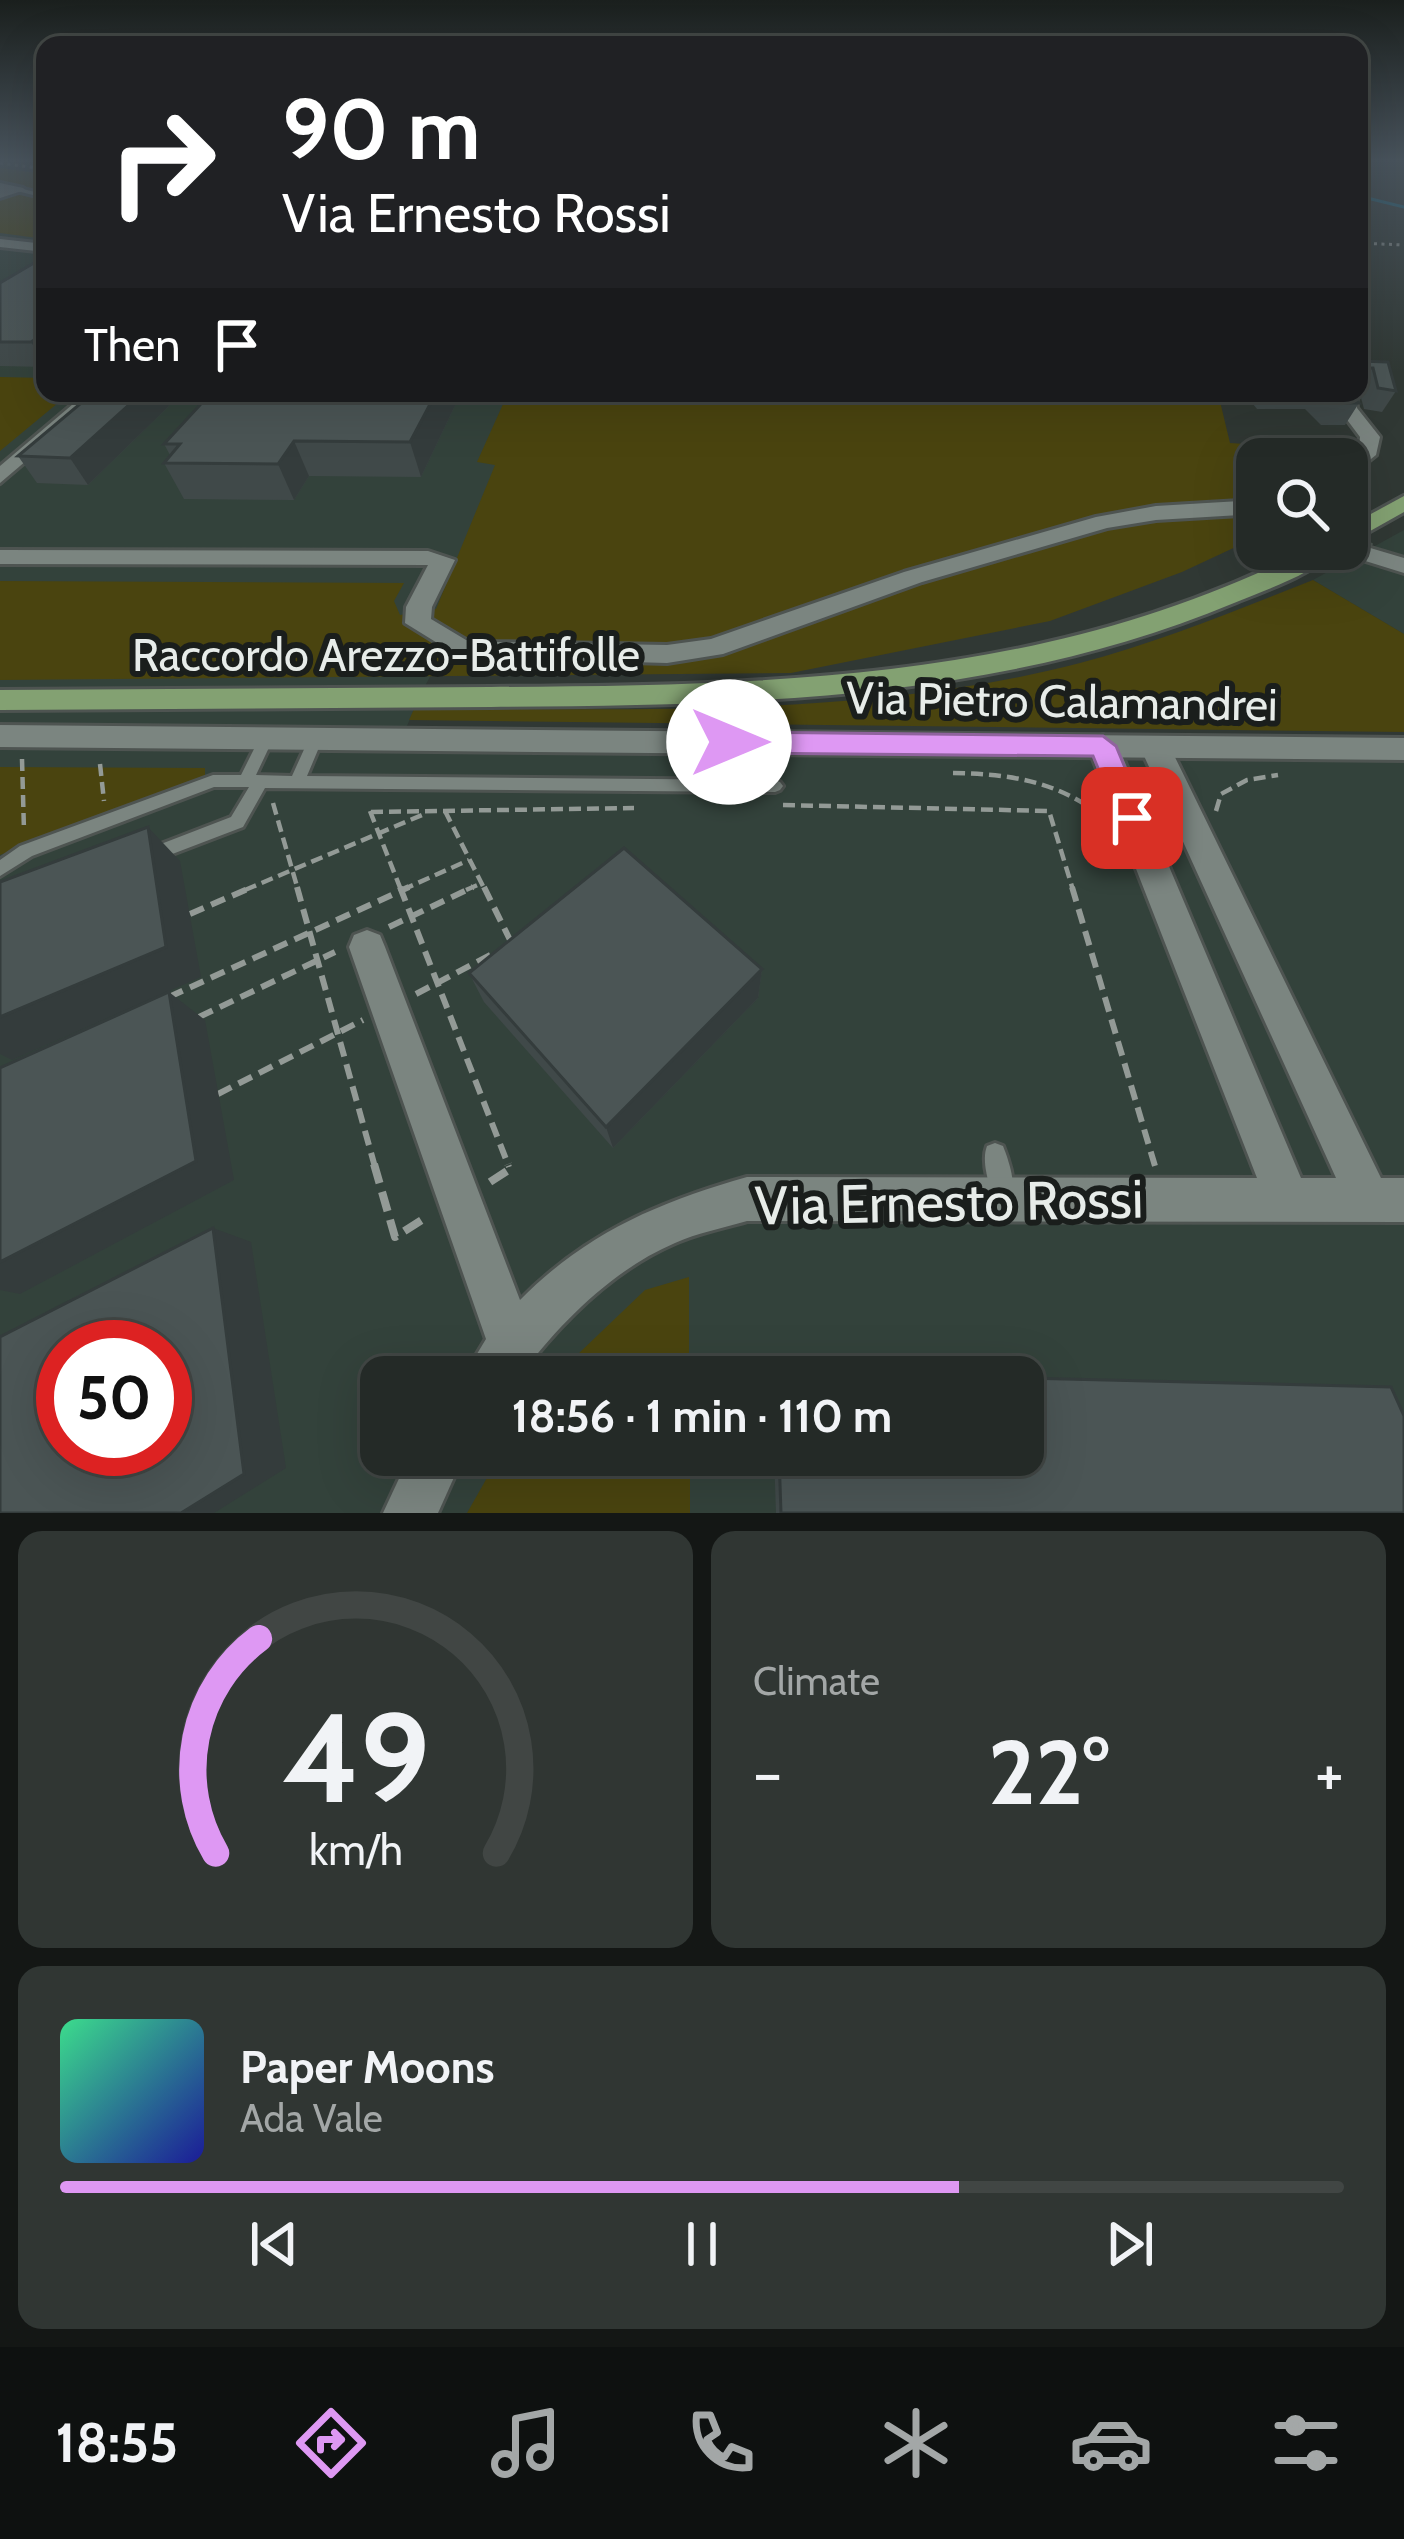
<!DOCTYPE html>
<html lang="en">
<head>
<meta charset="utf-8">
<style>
  :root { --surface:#242a27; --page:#303633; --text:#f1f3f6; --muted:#a3a7a7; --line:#414644; --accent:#de98f3 }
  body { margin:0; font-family:Cabin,sans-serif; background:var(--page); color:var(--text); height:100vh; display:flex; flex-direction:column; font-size:45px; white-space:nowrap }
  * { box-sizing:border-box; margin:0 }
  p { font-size:39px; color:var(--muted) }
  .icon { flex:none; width:66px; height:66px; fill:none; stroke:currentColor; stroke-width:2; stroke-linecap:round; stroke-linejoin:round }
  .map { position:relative; height:1513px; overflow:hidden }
  .sheet { display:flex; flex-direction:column; gap:18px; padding:18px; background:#141715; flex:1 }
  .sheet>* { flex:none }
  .top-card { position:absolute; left:36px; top:36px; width:1332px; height:366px; border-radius:24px; box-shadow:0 12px 48px #0002,0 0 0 3px var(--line); background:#202124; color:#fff; overflow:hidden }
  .buttons { position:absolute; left:1236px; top:438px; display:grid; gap:24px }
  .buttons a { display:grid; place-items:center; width:132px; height:132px; border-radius:24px; background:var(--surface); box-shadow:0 12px 48px #0002,0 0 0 3px var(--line); font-size:60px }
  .speed { position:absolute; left:36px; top:1320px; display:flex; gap:24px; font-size:60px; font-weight:700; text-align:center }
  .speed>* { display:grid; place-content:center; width:156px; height:156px; border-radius:50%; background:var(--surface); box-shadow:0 12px 48px #0002,0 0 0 3px var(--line); line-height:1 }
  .speed .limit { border:18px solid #d22; background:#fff; color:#111 }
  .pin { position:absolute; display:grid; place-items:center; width:102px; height:102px; color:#fff; margin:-51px; border-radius:24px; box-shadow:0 6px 18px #0006 }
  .me { position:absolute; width:132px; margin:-66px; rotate:90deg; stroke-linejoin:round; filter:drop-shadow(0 0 9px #0008) }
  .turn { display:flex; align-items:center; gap:42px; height:252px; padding:0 48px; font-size:54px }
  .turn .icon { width:156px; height:156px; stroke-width:2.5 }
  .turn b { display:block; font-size:84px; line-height:102px }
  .then { display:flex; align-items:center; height:114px; padding:0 48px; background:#0003; gap:24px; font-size:45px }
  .big { font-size:90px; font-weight:800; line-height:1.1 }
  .sheet .tile { flex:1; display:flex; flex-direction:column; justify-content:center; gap:18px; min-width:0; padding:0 42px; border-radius:24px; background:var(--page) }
  .sheet .dial { align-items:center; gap:0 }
  .dial svg { height:312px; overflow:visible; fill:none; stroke:var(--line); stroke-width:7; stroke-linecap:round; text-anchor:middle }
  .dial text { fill:var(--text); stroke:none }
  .song { display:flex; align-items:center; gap:36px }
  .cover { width:144px; height:144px; border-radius:18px; background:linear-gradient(135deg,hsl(150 70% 55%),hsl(240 70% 35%)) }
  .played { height:12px; border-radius:6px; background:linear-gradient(90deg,var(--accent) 70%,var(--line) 70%) }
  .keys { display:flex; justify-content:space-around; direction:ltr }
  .heat { display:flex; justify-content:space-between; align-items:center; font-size:66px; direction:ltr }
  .sheet .tiles { flex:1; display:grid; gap:18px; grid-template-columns:1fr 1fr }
  .tile:last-child { grid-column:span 2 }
  .trip { position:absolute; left:360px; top:1356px; width:684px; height:120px; border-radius:24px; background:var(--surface); box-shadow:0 12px 48px #0002,0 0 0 3px var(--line); font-weight:800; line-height:120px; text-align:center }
  .dock { display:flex; height:192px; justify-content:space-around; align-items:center; background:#0e1110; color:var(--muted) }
  .dock .icon { width:84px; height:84px }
  .dock .on { color:var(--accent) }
  .dock b { font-size:54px; color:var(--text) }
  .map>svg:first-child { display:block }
  .built { fill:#33423b; fill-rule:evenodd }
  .green { fill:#4a440f }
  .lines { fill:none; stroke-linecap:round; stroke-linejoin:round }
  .stream { stroke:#136f8d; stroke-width:3 }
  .street-tunnel { stroke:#4b534f; stroke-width:24; stroke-dasharray:24 12; stroke-linecap:butt }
  .lane-casing { stroke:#4e5451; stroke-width:6 }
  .street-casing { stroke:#4e5451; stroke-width:6 }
  .secondary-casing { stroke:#4e5451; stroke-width:6 }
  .primary-casing { stroke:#4e5451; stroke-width:6 }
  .path-far2 { stroke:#939a96; stroke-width:4.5; stroke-dasharray:12 6; stroke-linecap:butt }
  .path-far1 { stroke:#939a96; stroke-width:6; stroke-dasharray:15 8; stroke-linecap:butt }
  .path { stroke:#939a96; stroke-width:8; stroke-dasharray:20 9; stroke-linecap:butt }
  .lane { fill:#7b8580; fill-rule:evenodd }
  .street { fill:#7b8580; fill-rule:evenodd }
  .secondary { fill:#7b8580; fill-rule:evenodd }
  .primary { fill:#83a172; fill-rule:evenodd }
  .rail { stroke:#8b918e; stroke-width:3; stroke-dasharray:3 4.5; stroke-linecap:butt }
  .wall { fill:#404949 }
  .shaded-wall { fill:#343c3c }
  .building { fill:#4b5555; stroke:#343c3c; stroke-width:3; fill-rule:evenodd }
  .route { fill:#de98f3; stroke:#90639e; stroke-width:3 }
  .labels { text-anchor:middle; stroke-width:12; stroke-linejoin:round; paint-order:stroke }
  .street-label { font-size:45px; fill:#e7ece9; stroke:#1a1e1c }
  .near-street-label { font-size:54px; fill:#e7ece9; stroke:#1a1e1c }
</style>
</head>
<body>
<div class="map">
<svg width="1404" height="1513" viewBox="0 0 1404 1513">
  <rect width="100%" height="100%" fill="#303834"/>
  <g class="built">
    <path d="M0 168 45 174V393H584L419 697 402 738 1404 749V1513H0ZM63 1347H165V1449H63ZM381 1377H1023V1455H381Z"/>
    <polygon points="1404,530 1404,634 1313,580"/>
  </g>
  <g class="green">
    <polygon points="0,168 45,174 45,239 0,233 0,199 41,190 0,183"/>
    <polygon points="0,377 45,378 45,393 70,393 0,451"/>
    <polygon points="508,393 1218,393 1230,443 1350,451 1338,459 1257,459 1257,537 1182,572 1050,621 791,673 0,680 0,581 404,583 394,601 400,615 436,609 495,465 477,462"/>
    <path d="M1313 580 1404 634V732L409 720 414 709C635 708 864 719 1080 663 1160 642 1237 610 1313 580Z"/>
    <polygon points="0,767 205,768 205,776 0,855"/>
    <polygon points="689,1277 689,1377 554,1377 645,1290"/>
    <polygon points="500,1455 690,1455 690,1513 467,1513"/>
  </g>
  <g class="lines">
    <polyline class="stream" points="1359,196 1404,207"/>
    <polyline class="street-tunnel" points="1347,542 1367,554"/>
    <g class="lane-casing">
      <g id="lane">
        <polygon points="19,188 35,192 36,193 33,195 17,191"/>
        <polygon points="267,731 274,737 256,775 292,776 311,734 316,732 323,738 307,776 775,780 780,782 783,786 780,790 775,792 265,788 243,827 154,861 148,859 146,854 148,849 231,817 249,787 214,787 32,856 0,876 0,860 20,846 213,775 241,775 262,733"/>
        <path d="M995 1143 1003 1146C1009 1161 1017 1186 1011 1201L1003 1204 995 1201C989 1186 981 1161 987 1146Z"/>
      </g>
    </g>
    <g class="street-casing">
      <g id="street">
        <polygon points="0,183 23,188 25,190 0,198"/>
        <polygon points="0,239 45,244 45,252 0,247"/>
        <polygon points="86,393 106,393 0,483 0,466"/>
        <polygon points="1338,393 1356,393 1357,408 1380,437 1376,455 1347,478 1347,461 1359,449 1360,437 1339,409"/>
        <polygon points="1257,500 1257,514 1156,520 1107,528 922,582 723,654 667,663 460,657 405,623 406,607 428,565 0,564 0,550 428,551 455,560 432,607 431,619 466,640 493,642 667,645 711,639 904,572 1096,517 1156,506"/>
        <polygon points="1367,547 1404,558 1404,573 1359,559 1355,554"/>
        <path d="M1103 735 1118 746 1301 1178H1336L1140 747 1145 739 1155 736 1170 747 1381 1178H1404V1222L747 1221C723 1228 697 1233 675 1243 612 1270 560 1323 519 1377H463L486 1339 349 947 354 935 367 930 380 935 385 947 520 1300C586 1233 659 1202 747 1177L1257 1178 1088 746Z"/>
        <polygon points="410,1455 464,1455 438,1513 383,1513"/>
      </g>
    </g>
    <g class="secondary-casing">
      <polygon id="secondary" points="0,725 1404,738 1404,760 0,747"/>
    </g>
    <g class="primary-casing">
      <g id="primary">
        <polygon points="1404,496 1404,512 1347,544 1347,527"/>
        <path d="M1308 549H1338C1313 574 1266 590 1234 603 997 702 743 705 491 707 327 708 164 709 0 710V690C164 689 328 688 491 687 776 685 1048 681 1308 549Z"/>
      </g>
    </g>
    <g class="path-far2">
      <polyline points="22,759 24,831"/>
      <polyline points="100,764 104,801"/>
      <path d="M953 773C1007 774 1054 780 1099 814"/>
      <polyline points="273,803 298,890"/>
      <polyline points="783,805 1049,811 1073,890"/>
      <polyline points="370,811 401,890"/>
      <polyline points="445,811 485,890"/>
      <polyline points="1216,811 1221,794 1247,780 1278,775"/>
      <polyline points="371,812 634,808"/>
      <polyline points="245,890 422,815"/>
      <polyline points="402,890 469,860"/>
      <polyline points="466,890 482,883"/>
    </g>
    <g class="path-far1">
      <polyline points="297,887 375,1167"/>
      <polyline points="400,887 509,1167"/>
      <polyline points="484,887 512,944"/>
      <polyline points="1072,887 1155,1166"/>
      <polyline points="190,914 252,887"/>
      <polyline points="389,927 473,887"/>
      <polyline points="416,994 496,952"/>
      <polyline points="169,997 409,887"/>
      <polyline points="199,1017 335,952"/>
      <polyline points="218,1094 363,1020"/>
    </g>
    <g class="path">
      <polyline points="374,1164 395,1237 425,1218"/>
      <polyline points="490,1182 510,1169 508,1164"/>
    </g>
    <use href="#lane" class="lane"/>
    <use href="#street" class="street"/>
    <use href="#secondary" class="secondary"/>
    <use href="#primary" class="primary"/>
    <g class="rail">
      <polyline points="0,163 45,169"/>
      <polyline points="1359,243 1404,245"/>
    </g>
  </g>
  <g class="wall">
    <polygon points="45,260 45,367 0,366 0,283"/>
    <polygon points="1359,361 1388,362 1396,391 1382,412 1364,409 1359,390"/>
    <polygon points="93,393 162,393 169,406 88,485 37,483 18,456"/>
    <polygon points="211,393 461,393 421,477 309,476 294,500 184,499 164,463 170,455 164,444"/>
    <polygon points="1244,393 1351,393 1359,403 1345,425 1321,425 1305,409 1257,409"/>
    <polygon points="762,969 758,998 613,1148 484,1002 469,973"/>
    <polygon points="774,1455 1023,1455 1404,1513 776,1513"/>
  </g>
  <g class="shaded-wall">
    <polygon points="45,333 45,364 31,342"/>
    <polygon points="142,393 162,393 169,406 88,485 70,458"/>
    <polygon points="436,393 461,393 421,477 410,442"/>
    <polygon points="294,441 309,476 294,500 278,464"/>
    <polygon points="148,827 180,861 201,977 12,1060 0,1054 0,1017"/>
    <polygon points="762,969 758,998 613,1148 606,1127"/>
    <polygon points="169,992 205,1020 234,1180 20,1294 0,1290 0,1262"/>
    <polygon points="213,1228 251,1242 286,1468 214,1513 181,1513"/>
  </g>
  <g class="building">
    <polygon points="39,260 45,260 45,333 31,342 0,342 0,283"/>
    <polygon points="1359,361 1388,362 1396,391 1378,388 1373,368 1359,368"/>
    <polygon points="93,393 142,393 70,458 18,456"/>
    <polygon points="211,393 436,393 410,442 294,441 278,464 164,463 180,444 164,444"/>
    <polygon points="1324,393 1351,393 1359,403 1335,403"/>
    <polygon points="148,827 166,947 0,1017 0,882"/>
    <polygon points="624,848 762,969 606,1127 469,973"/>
    <polygon points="169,992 196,1161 0,1262 0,1068"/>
    <path d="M213 1228 244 1474 181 1513H0V1337ZM63 1347H165V1449H63Z"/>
    <polygon points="776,1372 995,1377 776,1377"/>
    <polygon points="1023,1378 1391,1387 1404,1416 1404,1513 781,1513 779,1455 1023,1455"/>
  </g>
  <linearGradient id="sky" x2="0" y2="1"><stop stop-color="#1a1f1d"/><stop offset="0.43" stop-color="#48535c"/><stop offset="1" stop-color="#48535c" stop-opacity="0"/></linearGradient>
  <rect width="1404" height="372" fill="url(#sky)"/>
  <polygon class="route" points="729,732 1103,736 1116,746 1146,818 1132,829 1122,826 1093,756 729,753 716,742"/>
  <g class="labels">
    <g class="street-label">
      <text x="386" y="671">Raccordo Arezzo-Battifolle</text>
      <text transform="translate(1062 701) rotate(1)" y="16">Via Pietro Calamandrei</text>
    </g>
    <g class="near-street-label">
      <text transform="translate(949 1202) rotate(-1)" y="19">Via Ernesto Rossi</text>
    </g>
  </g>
</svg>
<div class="buttons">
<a><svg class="icon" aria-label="search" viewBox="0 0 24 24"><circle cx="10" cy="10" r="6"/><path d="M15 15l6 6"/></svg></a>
</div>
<div class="speed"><div class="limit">50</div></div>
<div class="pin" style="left:1132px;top:818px;background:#d93025"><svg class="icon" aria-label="arrive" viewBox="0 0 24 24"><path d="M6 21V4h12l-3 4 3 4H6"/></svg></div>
<svg class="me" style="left:729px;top:742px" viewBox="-20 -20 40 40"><circle r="19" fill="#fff"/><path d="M0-13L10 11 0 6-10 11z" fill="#de98f3"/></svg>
<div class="trip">18:56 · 1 min · 110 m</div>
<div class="top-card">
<div class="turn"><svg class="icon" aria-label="right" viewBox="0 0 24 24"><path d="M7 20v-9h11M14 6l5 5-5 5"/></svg><div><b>90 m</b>Via Ernesto Rossi</div></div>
<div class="then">Then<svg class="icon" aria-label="arrive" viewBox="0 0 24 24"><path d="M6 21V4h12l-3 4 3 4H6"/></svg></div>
</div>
</div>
<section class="sheet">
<div class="tiles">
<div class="tile dial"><svg viewBox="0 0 100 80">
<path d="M14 69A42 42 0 1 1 86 69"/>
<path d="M14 69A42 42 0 0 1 25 14" stroke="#de98f3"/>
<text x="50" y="56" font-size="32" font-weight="700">49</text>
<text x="50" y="72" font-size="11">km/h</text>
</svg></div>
<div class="tile"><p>Climate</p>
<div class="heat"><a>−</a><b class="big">22°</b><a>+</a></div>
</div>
<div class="tile">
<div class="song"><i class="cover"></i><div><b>Paper Moons</b><p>Ada Vale</p></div></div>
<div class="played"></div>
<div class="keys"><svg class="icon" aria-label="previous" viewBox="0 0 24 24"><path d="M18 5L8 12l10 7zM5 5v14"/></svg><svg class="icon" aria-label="pause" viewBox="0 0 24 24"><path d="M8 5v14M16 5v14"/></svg><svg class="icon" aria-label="next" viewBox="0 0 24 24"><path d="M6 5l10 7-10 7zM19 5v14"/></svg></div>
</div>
</div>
</section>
<nav class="dock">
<b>18:55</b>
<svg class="icon on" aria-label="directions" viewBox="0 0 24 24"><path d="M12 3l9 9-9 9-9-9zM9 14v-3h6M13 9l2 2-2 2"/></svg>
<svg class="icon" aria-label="music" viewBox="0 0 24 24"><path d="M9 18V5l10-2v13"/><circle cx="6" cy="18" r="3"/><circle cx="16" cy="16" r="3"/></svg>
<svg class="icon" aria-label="phone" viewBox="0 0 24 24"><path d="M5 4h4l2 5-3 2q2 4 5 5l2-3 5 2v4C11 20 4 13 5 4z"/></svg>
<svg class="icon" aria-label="climate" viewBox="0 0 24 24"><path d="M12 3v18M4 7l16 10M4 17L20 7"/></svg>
<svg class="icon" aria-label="car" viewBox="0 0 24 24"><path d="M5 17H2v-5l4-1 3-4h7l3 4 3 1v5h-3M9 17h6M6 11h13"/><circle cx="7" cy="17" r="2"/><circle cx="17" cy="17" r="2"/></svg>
<svg class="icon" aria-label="filters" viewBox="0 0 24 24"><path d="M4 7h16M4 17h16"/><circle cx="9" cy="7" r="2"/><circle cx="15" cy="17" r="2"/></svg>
</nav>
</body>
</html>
